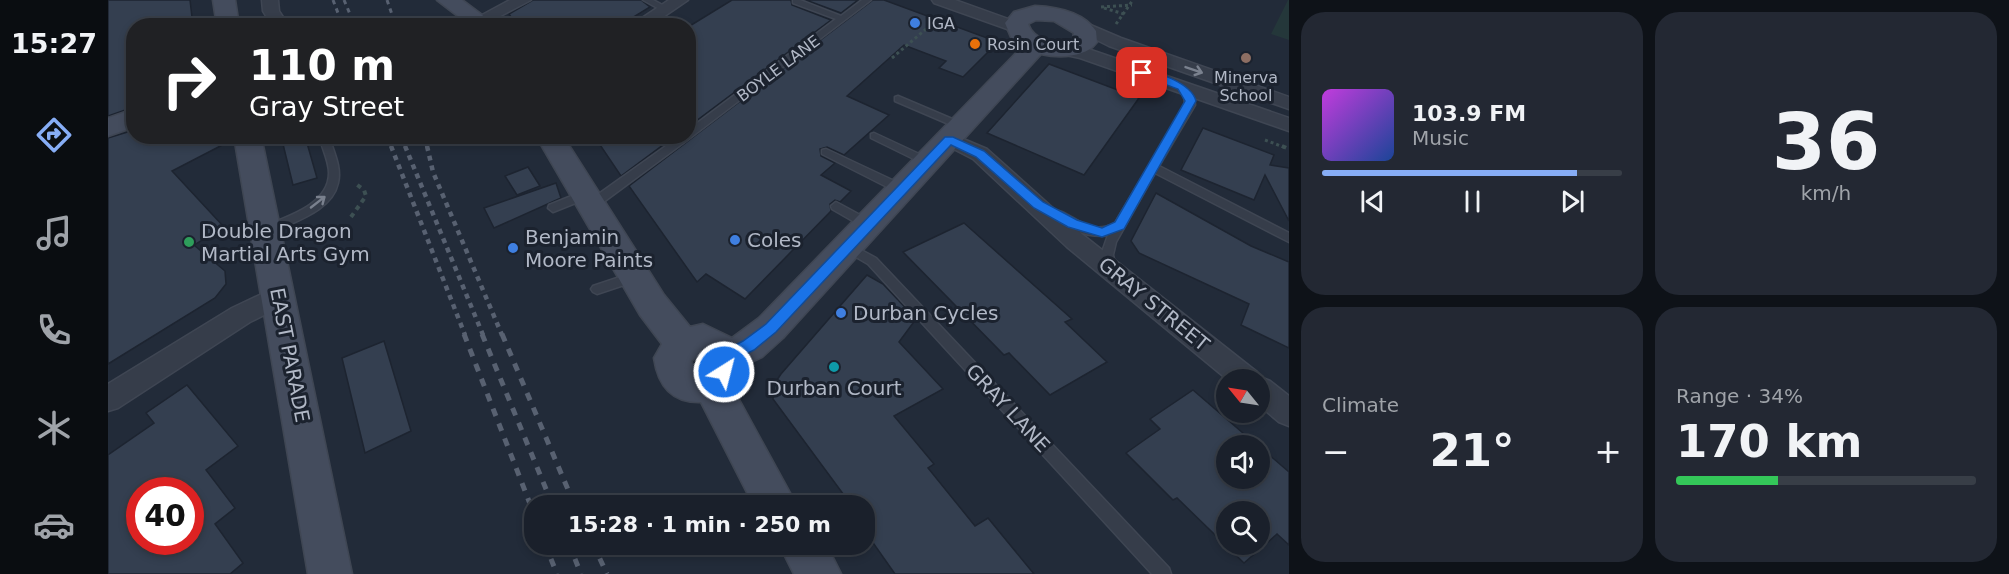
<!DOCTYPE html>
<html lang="en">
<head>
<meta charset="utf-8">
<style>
  :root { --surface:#1a202b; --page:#232833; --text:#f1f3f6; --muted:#9fa3a9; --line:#383e47; --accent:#87adf5 }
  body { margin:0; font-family:"DejaVu Sans",sans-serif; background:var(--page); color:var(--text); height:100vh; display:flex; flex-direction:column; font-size:22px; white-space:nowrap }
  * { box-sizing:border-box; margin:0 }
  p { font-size:20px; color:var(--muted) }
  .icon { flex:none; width:33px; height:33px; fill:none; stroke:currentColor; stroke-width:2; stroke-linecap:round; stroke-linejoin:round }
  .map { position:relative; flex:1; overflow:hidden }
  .sheet { display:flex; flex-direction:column; gap:12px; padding:12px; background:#0e1218; width:720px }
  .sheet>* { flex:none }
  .guide { position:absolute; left:18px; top:18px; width:570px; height:126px; border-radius:24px; box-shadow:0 3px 9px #0003,0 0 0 2px var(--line); background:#202124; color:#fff; overflow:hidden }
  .needle { width:39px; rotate:300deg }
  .tools { position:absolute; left:1108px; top:369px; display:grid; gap:12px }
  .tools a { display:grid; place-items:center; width:54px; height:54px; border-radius:50%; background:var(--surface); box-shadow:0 3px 9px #0003,0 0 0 2px var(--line); font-size:30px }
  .speed { position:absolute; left:18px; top:477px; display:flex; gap:12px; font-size:30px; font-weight:700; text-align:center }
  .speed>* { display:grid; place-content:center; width:78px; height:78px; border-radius:50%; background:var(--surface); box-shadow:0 3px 9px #0003,0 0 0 2px var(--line); line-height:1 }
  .speed .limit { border:9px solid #d22; background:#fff; color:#111 }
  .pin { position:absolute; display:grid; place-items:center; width:51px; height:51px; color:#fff; margin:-26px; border-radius:12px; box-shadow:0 3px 9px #0006 }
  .me { position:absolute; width:66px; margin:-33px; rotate:36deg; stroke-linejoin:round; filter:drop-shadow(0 0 4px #0008) }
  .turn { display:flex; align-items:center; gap:21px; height:126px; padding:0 24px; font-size:27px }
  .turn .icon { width:78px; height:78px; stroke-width:2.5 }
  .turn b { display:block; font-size:42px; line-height:51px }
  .big { font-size:45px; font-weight:800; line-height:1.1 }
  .sheet .tile { flex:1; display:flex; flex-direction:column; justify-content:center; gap:9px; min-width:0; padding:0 21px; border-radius:24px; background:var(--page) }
  .sheet .dial { align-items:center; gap:0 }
  .dial b { font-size:78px; line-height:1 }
  .song { display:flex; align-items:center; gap:18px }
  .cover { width:72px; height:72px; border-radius:9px; background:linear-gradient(135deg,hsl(290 70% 55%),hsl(220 70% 35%)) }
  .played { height:6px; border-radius:3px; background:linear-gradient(90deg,var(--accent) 85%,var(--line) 85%) }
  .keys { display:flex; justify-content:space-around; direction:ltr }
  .heat { display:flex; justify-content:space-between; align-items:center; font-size:33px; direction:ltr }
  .charge { height:9px; border-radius:4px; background:linear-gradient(90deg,#34c759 34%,var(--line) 0) }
  .sheet .tiles { flex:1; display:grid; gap:12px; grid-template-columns:repeat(2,1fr) }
  .trip { position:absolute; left:416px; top:495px; width:351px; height:60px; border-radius:24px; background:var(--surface); box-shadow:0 3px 9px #0003,0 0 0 2px var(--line); font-weight:800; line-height:60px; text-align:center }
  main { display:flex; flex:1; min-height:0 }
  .tab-bar { display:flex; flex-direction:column; width:108px; justify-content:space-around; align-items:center; background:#0a0d11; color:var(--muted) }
  .tab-bar .icon { width:42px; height:42px }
  .tab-bar .current { color:var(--accent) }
  .tab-bar b { font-size:27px; color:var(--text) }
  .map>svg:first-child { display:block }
  .green { fill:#24373a }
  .building { fill:#343f50; stroke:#1d2430; stroke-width:1.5; fill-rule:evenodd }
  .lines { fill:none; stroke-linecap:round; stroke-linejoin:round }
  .lane-casing { stroke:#3f4653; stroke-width:3 }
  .street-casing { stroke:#3f4653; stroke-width:3 }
  .secondary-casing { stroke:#3f4653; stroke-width:3 }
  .path-far1 { stroke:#3d5053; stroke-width:3; stroke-dasharray:3 3; stroke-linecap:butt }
  .path { stroke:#3d5053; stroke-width:4; stroke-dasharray:4.5 4.5; stroke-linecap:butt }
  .lane { fill:#363d4a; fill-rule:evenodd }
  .street { fill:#363d4a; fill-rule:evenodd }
  .secondary { fill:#444c5d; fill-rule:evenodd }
  .rail-far2 { stroke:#586171; stroke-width:3; stroke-dasharray:4.5 4.5; stroke-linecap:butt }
  .rail-far1 { stroke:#586171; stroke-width:4.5; stroke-dasharray:5 5; stroke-linecap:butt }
  .rail { stroke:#586171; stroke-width:5; stroke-dasharray:8 8; stroke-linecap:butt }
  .oneway { stroke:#7a818e }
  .route { fill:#1a73e8; stroke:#114b97; stroke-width:1.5 }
  .shop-dot { fill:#3f7fe0; stroke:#1b222e; stroke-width:2 }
  .food-dot { fill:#e8710a; stroke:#1b222e; stroke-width:2 }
  .education-dot { fill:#8d6e63; stroke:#1b222e; stroke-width:2 }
  .leisure-dot { fill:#2e9e5b; stroke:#1b222e; stroke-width:2 }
  .culture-dot { fill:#0f9aa8; stroke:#1b222e; stroke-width:2 }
  .labels { text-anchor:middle; stroke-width:6; stroke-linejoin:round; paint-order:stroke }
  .far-poi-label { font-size:16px; fill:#b1b8c6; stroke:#1b222e; text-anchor:start }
  .far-street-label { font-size:16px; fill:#b1b8c6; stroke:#1b222e }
  .poi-label { font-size:20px; fill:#b1b8c6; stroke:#1b222e; text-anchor:start }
  .street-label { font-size:20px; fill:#b1b8c6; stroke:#1b222e }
</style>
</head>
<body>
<main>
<nav class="tab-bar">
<b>15:27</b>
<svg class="icon current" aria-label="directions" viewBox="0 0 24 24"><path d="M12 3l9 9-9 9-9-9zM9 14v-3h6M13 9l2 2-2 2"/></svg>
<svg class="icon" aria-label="music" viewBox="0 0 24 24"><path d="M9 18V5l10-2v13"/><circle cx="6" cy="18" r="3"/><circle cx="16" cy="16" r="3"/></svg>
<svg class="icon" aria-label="phone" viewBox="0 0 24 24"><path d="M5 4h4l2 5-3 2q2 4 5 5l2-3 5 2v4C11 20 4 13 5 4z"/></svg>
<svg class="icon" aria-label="climate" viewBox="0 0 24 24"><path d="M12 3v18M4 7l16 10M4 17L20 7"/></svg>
<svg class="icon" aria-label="car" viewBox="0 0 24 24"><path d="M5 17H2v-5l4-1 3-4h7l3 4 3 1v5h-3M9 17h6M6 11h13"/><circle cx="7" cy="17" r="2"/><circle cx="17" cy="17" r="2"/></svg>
</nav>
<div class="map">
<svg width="1181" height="574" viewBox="0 0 1181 574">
  <rect width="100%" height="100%" fill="#222b39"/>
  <polygon class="green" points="1180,0 1181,0 1181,40 1163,34"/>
  <g class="building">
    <polygon points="0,0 82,0 85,26 26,26 26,107 0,116"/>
    <polygon points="425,0 533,0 542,7 511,26 409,26 401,14"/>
    <polygon points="624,0 683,0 684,5 723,20 580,127 580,27"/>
    <polygon points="698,0 750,0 733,13"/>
    <polygon points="765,0 776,0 890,42 855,77 831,68 838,61 796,45 739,96 781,115 736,155 719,147 712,149 713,156 727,163 713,175 743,191 732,202 727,200 722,204 723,211 637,299 598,274 589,282 521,186"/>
    <polygon points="941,64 1031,98 976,175 879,133"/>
    <polygon points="1095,128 1166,155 1162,165 1181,168 1181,221 1157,175 1146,200 1073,170"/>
    <polygon points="26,130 26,136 124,136 124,140 64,171 116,227 86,245 117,271 118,284 107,298 0,364 0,138"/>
    <polygon points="173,136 197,136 209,178 185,185"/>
    <polygon points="486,136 567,136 513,176"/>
    <polygon points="420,167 432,186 409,195 397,176"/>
    <polygon points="448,183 453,198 386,228 376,208"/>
    <polygon points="1048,193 1143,246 1181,262 1181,348 1133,325 1141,304 1031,253 1023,241"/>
    <polygon points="856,223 964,319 957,322 999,362 942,395 901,353 896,355 795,252"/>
    <polygon points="759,275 775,284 808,319 791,342 835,389 786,416 826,464 820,468 867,526 880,518 926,574 787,574 756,530 756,506 744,506 665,399 667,383 673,374"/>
    <polygon points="276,341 303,431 257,453 234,358"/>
    <path d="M79 385 130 446 98 470 127 508 107 524 135 563 122 574H0V455L46 423 38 413ZM32 490H82V542H32Z"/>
    <path d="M1085 390 1150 446H1119V478H1152V447L1181 472V545L1169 534 1136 563 1069 498 1065 500 1018 453 1052 429 1042 419ZM1119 512H1152V544H1119Z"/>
  </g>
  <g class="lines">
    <g class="lane-casing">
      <g id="lane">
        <polygon points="535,0 545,0 562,9 555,11"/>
        <polygon points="685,0 692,0 733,16 754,0 763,0 582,138 486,209 478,209 477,206 478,203 572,136 580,136 580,130 728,19 685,3"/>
        <path d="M1073 84 1086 94 1087 105 1051 166 1181 233V242L1047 173 1008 242 1005 255 1008 267 1002 272 998 270 993 255 1000 235C982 239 952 227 940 213L941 210C963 207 976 239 1007 223L1077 105 1076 95 1068 87Z"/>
        <polygon points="790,96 856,124 858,126 856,128 850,128 787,101 787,97"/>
        <polygon points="766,133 824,160 825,162 824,164 816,164 763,138 763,134"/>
        <path d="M211 136H221C225 151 234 167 230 183 225 207 196 218 176 227 169 230 162 235 154 233L152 230 154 227C178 217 221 205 221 173 221 161 214 148 211 136Z"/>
        <polygon points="718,149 797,186 798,189 797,192 789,192 714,154 714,150"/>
        <polygon points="476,191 480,192 481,195 480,198 445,212 440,208 441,205"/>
        <polygon points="728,202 765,222 767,225 765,228 757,228 724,209 723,206"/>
        <polygon points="740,243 768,258 1061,568 1063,574 1044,574 760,264 736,250 734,247"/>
        <polygon points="527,272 531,274 533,277 531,280 489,294 485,292 483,289 485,286"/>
      </g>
    </g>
    <g class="street-casing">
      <g id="street">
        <polygon points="154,0 170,0 171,11 181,26 164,26 155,11"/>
        <polygon points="402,0 423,0 377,24 370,26 363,21"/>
        <polygon points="561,0 580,0 542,26 522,26"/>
        <polygon points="824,0 847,0 914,24 916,27 908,32 902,30 826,3"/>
        <polygon points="973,21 1013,38 1181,97 1181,109 1001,46 967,29 965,26 967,23"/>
        <polygon points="955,44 983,50 1181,118 1181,131 972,58 949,53 946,49"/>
        <polygon points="841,133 879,149 975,235 1149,372 1152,377 1162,381 1181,396 1181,426 1171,422 1152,406 1152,380 1120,380 959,247 865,159 834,143 831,139 834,135"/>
        <polygon points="171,286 180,289 183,296 180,303 142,322 10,408 0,411 0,384 124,308"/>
      </g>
    </g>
    <g class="secondary-casing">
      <g id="secondary">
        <polygon points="105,0 127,0 131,26 109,26"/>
        <polygon points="329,0 354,0 382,21 379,26 363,26"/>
        <path d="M927 6C949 7 975 12 988 31L989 42C978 58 950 58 933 54L675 338 654 357 635 366 624 387 689 506H646L593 402C563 403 550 385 546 358L554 344 532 315 428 136H455L556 295 582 327 595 324 624 338 651 318 914 47 903 37 897 23 906 12ZM928 20 946 21 966 33 965 39C950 47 926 41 920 24ZM592 355 598 358 600 363 594 369H587L583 361Z"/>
        <polygon points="26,109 26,127 0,136 0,118"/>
        <polygon points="126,136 153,136 244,574 200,574"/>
        <polygon points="671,544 718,544 733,574 686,574"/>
      </g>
    </g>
    <g class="path-far1">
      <polyline points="993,7 1024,5"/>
      <polyline points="996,8 1016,14"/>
      <polyline points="1008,24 1025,0"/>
      <polyline points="784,58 831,18"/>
      <polyline points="1157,140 1178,148"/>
    </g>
    <g class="path">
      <polyline points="1174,146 1181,149"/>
      <polyline points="243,217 258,196 256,190 248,184"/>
    </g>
    <use href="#lane" class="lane"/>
    <use href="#street" class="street"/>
    <use href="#secondary" class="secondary"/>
    <g class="rail-far2">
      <polyline points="225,0 235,26"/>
      <polyline points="236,0 247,26"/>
      <polyline points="279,0 288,26"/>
      <polyline points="279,136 284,148"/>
      <polyline points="293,136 298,148"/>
      <polyline points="316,136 319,148"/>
    </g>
    <g class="rail-far1">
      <polyline points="283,146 357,335"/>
      <polyline points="297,146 375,335"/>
      <polyline points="319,146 325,172 394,335"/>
    </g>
    <g class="rail">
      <polyline points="356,334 426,514"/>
      <polyline points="374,334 445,506"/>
      <polyline points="394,334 467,506"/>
      <polyline points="437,544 449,574"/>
      <polyline points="461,544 473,574"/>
      <polyline points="485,544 499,574"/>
    </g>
  </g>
  <defs><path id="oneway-shaft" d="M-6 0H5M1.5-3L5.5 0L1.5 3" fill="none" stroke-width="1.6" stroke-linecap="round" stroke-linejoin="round" transform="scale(1.5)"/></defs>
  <g class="oneway">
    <use href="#oneway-shaft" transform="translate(1086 70) rotate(19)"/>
    <use href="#oneway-shaft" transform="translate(210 202) rotate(-38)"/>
  </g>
  <path class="route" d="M1031 71C1047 69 1084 84 1088 101L1016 229 994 237 960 227 926 208 868 157 843 145 668 332 646 350 624 361 621 376H610L608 372 612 353 635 341 658 324 837 137H845L876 151 935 202 969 220 994 228 1007 222 1077 101 1070 89 1031 75Z"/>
  <g class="shop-dot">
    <circle cx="807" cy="23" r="6"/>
    <circle cx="627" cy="240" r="6"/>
    <circle cx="405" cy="248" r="6"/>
    <circle cx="733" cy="313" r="6"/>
  </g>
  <circle class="food-dot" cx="867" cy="44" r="6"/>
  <circle class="education-dot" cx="1138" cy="58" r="6"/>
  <circle class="leisure-dot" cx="81" cy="242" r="6"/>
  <circle class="culture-dot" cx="726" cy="367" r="6"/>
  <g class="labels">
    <g class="far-poi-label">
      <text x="819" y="29">IGA</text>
      <text x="879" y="50">Rosin Court</text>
      <text x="1138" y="83" text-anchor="middle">Minerva<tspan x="1138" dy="18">School</tspan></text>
    </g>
    <g class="far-street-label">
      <text transform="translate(670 68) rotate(-37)" y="6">BOYLE LANE</text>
    </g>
    <g class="poi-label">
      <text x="93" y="238">Double Dragon<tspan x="93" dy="23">Martial Arts Gym</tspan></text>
      <text x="417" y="244">Benjamin<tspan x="417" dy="23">Moore Paints</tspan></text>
      <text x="639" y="247">Coles</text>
      <text x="745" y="320">Durban Cycles</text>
      <text x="726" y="395" text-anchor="middle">Durban Court</text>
    </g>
    <g class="street-label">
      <text transform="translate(1046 304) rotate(39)" y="7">GRAY STREET</text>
      <text transform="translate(182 355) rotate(79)" y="7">EAST PARADE</text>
      <text transform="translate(900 408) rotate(47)" y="7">GRAY LANE</text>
    </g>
  </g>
</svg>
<div class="tools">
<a><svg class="needle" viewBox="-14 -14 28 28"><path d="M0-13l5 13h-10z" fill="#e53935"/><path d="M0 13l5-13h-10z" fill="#9fa3a9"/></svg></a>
<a><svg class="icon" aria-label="sound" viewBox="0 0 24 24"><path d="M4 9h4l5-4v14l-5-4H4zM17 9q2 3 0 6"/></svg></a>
<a><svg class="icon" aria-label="search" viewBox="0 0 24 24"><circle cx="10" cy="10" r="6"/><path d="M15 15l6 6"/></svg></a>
</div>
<div class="speed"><div class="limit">40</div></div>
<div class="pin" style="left:1034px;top:73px;background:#d93025"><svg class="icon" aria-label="arrive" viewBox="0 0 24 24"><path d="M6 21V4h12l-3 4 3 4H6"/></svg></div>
<svg class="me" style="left:616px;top:372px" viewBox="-20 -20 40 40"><circle r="17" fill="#1a73e8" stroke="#fff" stroke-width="3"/><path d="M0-11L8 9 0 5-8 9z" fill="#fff"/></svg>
<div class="trip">15:28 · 1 min · 250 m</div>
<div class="guide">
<div class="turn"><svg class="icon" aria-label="right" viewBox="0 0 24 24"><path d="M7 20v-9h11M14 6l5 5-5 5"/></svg><div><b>110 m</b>Gray Street</div></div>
</div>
</div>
<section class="sheet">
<div class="tiles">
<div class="tile">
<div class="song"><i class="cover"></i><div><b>103.9 FM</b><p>Music</p></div></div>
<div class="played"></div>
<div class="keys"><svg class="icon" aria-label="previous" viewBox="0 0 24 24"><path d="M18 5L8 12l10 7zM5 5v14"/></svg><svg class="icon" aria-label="pause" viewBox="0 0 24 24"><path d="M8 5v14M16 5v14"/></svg><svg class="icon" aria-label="next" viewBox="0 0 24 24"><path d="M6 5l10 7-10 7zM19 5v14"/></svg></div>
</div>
<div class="tile dial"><b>36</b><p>km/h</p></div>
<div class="tile"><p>Climate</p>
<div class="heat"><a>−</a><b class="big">21°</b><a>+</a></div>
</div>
<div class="tile"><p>Range · 34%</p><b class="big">170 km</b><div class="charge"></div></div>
</div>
</section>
</main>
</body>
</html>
